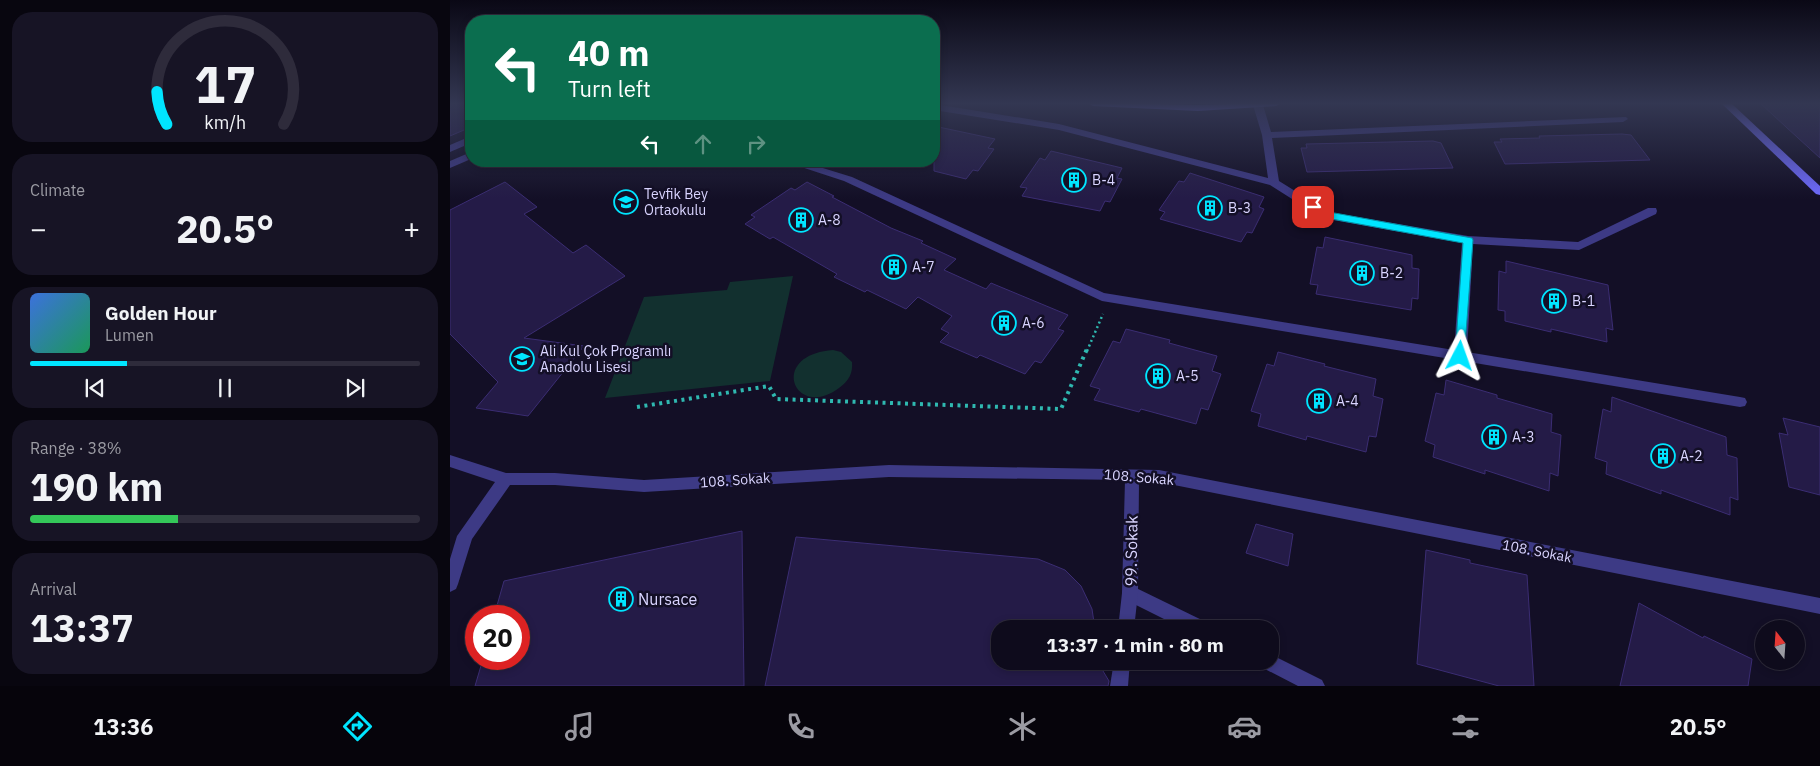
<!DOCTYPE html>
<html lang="en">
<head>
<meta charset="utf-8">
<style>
  :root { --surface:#0e0b1c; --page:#171425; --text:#f1f3f6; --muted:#9b9ba3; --line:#2e2b3b; --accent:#00e5ff }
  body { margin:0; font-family:"IBM Plex Sans",sans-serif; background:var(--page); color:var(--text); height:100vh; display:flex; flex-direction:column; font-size:19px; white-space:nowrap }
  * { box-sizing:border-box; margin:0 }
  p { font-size:16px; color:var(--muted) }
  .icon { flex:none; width:28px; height:28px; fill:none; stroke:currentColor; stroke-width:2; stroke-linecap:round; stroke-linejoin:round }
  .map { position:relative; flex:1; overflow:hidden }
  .side { display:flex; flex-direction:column; gap:12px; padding:12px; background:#08060f; width:450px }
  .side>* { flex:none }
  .guide { position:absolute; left:15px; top:15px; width:475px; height:152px; border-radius:20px; box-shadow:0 2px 8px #0003,0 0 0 1px var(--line); background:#0b6e4f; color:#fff; overflow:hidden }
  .needle { width:32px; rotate:343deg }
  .buttons { position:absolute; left:1305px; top:620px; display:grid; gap:10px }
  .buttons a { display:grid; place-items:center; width:50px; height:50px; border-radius:50%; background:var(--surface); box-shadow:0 2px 8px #0003,0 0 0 1px var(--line); font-size:25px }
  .speed { position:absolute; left:15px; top:605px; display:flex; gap:10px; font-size:25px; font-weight:700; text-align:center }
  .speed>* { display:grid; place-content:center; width:65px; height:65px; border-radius:50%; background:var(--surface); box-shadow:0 2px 8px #0003,0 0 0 1px var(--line); line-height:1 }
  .speed .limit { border:8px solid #d22; background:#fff; color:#111 }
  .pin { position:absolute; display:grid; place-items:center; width:42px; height:42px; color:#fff; margin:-21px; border-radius:10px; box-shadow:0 2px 8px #0006 }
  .me { position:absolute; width:55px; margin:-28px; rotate:4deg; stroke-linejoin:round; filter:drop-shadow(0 0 4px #0008) }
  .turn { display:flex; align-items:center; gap:18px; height:105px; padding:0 20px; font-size:22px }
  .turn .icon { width:65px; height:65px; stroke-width:2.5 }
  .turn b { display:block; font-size:35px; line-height:42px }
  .lanes { display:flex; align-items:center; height:48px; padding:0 20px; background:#0003; justify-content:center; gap:25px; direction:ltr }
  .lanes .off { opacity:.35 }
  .big { font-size:38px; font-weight:700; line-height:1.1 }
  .side .card { flex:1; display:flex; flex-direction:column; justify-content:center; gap:8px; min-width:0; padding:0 18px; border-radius:20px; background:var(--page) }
  .side .dial { align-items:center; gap:0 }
  .dial svg { height:130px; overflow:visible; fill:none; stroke:var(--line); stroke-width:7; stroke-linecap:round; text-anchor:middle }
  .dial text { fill:var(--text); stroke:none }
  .song { display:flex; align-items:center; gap:15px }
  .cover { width:60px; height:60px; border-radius:8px; background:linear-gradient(135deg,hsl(220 70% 55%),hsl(150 70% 35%)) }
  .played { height:5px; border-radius:2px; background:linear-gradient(90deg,var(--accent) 25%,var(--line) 25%) }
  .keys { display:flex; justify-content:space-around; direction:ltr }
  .heat { display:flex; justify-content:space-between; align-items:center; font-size:28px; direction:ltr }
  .charge { height:8px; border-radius:4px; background:linear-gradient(90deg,#34c759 38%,var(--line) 0) }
  .trip { position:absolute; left:541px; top:620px; width:288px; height:50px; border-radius:20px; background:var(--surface); box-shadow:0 2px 8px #0003,0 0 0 1px var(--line); font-weight:700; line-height:50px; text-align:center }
  .dock { display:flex; height:80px; justify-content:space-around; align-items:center; background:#06040b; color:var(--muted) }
  .dock .icon { width:35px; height:35px }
  .dock .active { color:var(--accent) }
  .dock b { font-size:22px; color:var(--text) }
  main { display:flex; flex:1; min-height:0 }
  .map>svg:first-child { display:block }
  .green { fill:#12302f }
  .building { fill:#241b47; stroke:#3b2d73 }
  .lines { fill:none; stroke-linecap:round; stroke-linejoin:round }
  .path-far1 { stroke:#2fb8b0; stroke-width:2.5; stroke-dasharray:2 3; stroke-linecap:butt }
  .path { stroke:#2fb8b0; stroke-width:4; stroke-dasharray:3 4.5; stroke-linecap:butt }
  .lane { fill:#3d3a85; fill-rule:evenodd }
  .street { fill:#3d3a85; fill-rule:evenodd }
  .secondary { fill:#6f6bff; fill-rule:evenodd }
  .route { fill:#00e5ff; stroke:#0095a6 }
  .labels { text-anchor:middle; stroke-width:5; stroke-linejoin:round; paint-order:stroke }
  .poi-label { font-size:14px; fill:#d9d4ff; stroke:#130f26; text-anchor:start }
  .street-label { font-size:14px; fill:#d9d4ff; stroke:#130f26 }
  .near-street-label { font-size:16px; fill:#d9d4ff; stroke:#130f26 }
  .near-poi-label { font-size:16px; fill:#d9d4ff; stroke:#130f26; text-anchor:start }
</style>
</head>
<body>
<main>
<section class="side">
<div class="card dial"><svg viewBox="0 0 100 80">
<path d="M14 69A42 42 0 1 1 86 69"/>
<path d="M14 69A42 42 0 0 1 8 49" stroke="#00e5ff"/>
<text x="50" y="56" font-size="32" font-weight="700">17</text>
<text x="50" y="72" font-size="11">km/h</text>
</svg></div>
<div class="card"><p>Climate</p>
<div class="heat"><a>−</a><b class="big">20.5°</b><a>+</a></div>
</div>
<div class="card">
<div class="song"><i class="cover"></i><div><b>Golden Hour</b><p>Lumen</p></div></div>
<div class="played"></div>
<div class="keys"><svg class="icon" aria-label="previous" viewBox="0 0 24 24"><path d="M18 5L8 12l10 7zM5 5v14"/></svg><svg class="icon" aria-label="pause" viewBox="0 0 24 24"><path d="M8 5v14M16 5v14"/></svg><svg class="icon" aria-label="next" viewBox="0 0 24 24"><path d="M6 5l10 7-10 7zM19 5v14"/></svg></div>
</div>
<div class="card"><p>Range · 38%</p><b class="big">190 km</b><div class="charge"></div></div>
<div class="card"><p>Arrival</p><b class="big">13:37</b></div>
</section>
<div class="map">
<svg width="1370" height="686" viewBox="0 0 1370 686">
  <rect width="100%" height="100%" fill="#130f26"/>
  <g class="green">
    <polygon points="343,276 320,381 155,398 194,297 277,290 280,282"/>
    <path d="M383 350 391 352 402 362C403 373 399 381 389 388 345 421 317 355 383 350Z"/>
  </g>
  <g class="building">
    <polygon points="0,103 21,103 21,127 0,136"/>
    <polygon points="1310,103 1370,103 1370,158 1336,127"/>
    <polygon points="484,126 545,139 538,148 544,149 528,171 523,170 516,179 484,171"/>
    <polygon points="1172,134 1181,135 1200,160 1055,164 1044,142 1052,142 1050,139 1090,138 1089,136"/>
    <polygon points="983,141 991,143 1003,168 857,172 851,148 857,148 856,144"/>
    <polygon points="601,151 672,168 667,178 672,179 660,202 655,201 650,211 572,196 577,188 570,187 590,158 595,160"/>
    <polygon points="740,173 814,197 809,207 814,209 802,233 797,232 791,242 710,219 715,212 709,210 729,181 734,182"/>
    <polygon points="55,182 87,207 74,214 123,253 136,245 175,276 74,338 134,346 78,416 26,408 48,382 0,334 0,210"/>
    <polygon points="357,182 384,196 382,197 441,228 473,241 471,243 506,259 494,270 536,289 541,283 618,315 608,329 614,331 591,363 585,361 575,374 530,355 527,358 490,342 499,333 491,329 502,316 468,297 456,309 417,290 415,292 384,277 387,274 323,237 320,239 295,224 305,217 301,215 341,188 345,190"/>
    <polygon points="875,237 962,255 962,268 969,269 968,299 962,298 961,310 866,294 868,285 860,284 867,247 873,248"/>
    <polygon points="1056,261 1158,285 1163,330 1156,328 1157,342 1101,329 1101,332 1055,321 1055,311 1048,310 1049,271 1056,273"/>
    <polygon points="676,329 720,340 719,343 767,356 762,371 771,374 758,410 751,408 746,424 691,409 689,412 644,400 650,389 640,386 663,341 670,343"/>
    <polygon points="828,352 875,364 874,366 926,379 923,396 933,399 926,437 919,436 916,452 857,436 856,440 808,426 811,414 801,411 817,364 824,366"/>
    <polygon points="996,380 1047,395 1047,398 1102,414 1101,432 1111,435 1108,476 1100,473 1099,491 1035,470 1035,474 983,457 985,445 975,441 986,393 994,395"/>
    <polygon points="1162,397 1276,437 1277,455 1287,458 1288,500 1280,497 1280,515 1211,490 1211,494 1156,474 1157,462 1145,458 1153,409 1161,412"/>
    <polygon points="1333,418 1370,427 1370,495 1339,487 1329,433 1338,435"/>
    <polygon points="806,524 843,534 838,566 796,553"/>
    <polygon points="292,531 294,686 25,686 33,659 69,659 69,616 44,616 54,581"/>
    <polygon points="346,537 588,559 615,570 631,586 642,609 645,629 550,629 550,661 647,661 659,681 658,686 315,686"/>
    <polygon points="976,550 1020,560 1020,563 1077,575 1084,686 1049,686 967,664"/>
    <polygon points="1189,603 1253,638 1254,636 1302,659 1298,686 1170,686"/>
  </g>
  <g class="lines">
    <polyline class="path-far1" points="637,351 653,314"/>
    <polyline class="path" points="187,407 319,386 326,399 611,409 637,349"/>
    <g class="lane">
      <polygon points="805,103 811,103 813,105 821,132 1176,117 1178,119 1173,122 822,138 829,181 879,212 1018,236 1128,242 1198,208 1206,208 1207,211 1206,214 1129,250 1023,244 1017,352 1290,397 1295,398 1297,402 1295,406 1290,407 652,301 394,181 333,161 350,161 402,177 654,293 1004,350 1012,243 872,218 820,185 609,130 484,110 484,104 609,124 818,178 812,135 803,105"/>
      <polygon points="21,136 21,143 0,152 0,145"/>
      <polygon points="680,585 758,623 760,629 734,629 674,599 672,593 674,587"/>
      <polygon points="820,654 872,680 875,686 848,686 811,667 809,661 820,661"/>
    </g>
    <g class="street">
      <polygon points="21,152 21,159 0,168 0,161"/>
      <polygon points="0,455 56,473 105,473 194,480 439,465 709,470 1370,598 1370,614 709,482 689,481 688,593 684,629 668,629 672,593 675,480 439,477 194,492 105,485 60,485 22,539 8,584 6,589 0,592 0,559 7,536 45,482 0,467"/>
      <polygon points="664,661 680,661 678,686 660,686"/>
    </g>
    <g class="secondary">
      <polygon points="638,103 748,105 831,103 826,106 748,111 643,106"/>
      <polygon points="1271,103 1281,103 1370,186 1370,195 1366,194"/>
    </g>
  </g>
  <linearGradient id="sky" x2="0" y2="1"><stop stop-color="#0a0815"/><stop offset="0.52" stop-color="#333752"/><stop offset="1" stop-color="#333752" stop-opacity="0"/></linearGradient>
  <rect width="1370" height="199" fill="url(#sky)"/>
  <polygon class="route" points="863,204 879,212 1022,238 1023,240 1014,359 1006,359 1005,356 1013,243 876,218 860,209 860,205"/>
  <defs>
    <g id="building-ring" transform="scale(1.25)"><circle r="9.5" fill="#130f26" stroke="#00e5ff" stroke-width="1.5"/><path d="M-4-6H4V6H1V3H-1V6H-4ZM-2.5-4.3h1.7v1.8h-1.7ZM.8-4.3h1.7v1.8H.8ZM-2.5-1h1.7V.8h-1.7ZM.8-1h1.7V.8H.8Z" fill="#00e5ff"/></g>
    <g id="school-ring" transform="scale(1.25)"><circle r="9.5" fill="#130f26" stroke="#00e5ff" stroke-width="1.5"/><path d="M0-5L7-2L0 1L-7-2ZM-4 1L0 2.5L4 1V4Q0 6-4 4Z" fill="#00e5ff"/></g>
  </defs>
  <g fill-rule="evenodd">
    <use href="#building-ring" x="624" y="180"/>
    <use href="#school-ring" x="176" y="202"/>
    <use href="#building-ring" x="760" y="208"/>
    <use href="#building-ring" x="351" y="220"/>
    <use href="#building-ring" x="444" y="267"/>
    <use href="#building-ring" x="912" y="273"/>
    <use href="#building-ring" x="1104" y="301"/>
    <use href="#building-ring" x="554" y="323"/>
    <use href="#school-ring" x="72" y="359"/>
    <use href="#building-ring" x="708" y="376"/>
    <use href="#building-ring" x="869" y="401"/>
    <use href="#building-ring" x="1044" y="437"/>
    <use href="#building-ring" x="1213" y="456"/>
    <use href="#building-ring" x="171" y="599"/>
  </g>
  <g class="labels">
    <g class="poi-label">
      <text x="642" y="185">B-4</text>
      <text x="194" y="199">Tevfik Bey<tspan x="194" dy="16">Ortaokulu</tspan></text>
      <text x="778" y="213">B-3</text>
      <text x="368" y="225">A-8</text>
      <text x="462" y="272">A-7</text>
      <text x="930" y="278">B-2</text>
      <text x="1122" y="306">B-1</text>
      <text x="572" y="328">A-6</text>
      <text x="90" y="356">Ali Kul Çok Programlı<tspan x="90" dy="16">Anadolu Lisesi</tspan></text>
      <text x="726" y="381">A-5</text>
      <text x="886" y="406">A-4</text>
      <text x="1062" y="442">A-3</text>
      <text x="1230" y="461">A-2</text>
    </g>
    <g class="street-label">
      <text transform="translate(689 477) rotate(5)" y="5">108. Sokak</text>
      <text transform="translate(285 480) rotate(-4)" y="5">108. Sokak</text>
      <text transform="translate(1087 551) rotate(11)" y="5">108. Sokak</text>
    </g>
    <g class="near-street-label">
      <text transform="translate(681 551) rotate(-89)" y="6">99. Sokak</text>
    </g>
    <g class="near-poi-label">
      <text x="188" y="605">Nursace</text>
    </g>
  </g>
</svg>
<div class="buttons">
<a><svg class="needle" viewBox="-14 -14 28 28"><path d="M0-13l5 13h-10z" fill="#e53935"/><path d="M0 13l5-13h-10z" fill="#9b9ba3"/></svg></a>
</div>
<div class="speed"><div class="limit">20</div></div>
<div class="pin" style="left:863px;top:207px;background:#d93025"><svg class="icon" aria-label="arrive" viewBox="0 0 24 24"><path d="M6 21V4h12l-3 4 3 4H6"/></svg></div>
<svg class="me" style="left:1010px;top:356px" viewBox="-20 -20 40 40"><path d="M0-17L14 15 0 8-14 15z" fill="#00e5ff" stroke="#fff" stroke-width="4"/></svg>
<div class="trip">13:37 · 1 min · 80 m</div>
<div class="guide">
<div class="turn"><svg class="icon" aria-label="left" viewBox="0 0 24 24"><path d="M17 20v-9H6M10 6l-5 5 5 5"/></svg><div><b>40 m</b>Turn left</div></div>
<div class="lanes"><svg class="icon" aria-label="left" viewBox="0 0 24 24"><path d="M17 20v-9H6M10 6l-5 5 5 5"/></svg><svg class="icon off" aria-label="ahead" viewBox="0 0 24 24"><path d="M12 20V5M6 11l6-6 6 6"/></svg><svg class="icon off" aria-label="right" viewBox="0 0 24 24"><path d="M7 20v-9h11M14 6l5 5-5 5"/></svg></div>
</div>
</div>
</main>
<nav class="dock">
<b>13:36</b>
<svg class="icon active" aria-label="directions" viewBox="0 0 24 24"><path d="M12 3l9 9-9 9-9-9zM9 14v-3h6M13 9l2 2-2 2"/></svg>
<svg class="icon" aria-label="music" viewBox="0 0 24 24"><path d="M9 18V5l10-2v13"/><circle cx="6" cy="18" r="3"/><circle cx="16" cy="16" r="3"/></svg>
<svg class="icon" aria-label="phone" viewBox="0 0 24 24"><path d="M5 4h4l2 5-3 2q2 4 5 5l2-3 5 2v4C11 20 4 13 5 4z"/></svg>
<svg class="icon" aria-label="climate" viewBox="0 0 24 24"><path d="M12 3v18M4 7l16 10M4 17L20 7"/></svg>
<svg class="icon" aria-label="car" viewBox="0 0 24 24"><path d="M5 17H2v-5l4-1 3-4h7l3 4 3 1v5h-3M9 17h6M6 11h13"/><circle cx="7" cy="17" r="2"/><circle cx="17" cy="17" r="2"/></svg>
<svg class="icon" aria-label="filters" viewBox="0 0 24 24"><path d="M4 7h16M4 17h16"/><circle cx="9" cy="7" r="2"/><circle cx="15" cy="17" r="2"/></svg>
<b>20.5°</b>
</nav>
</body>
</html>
